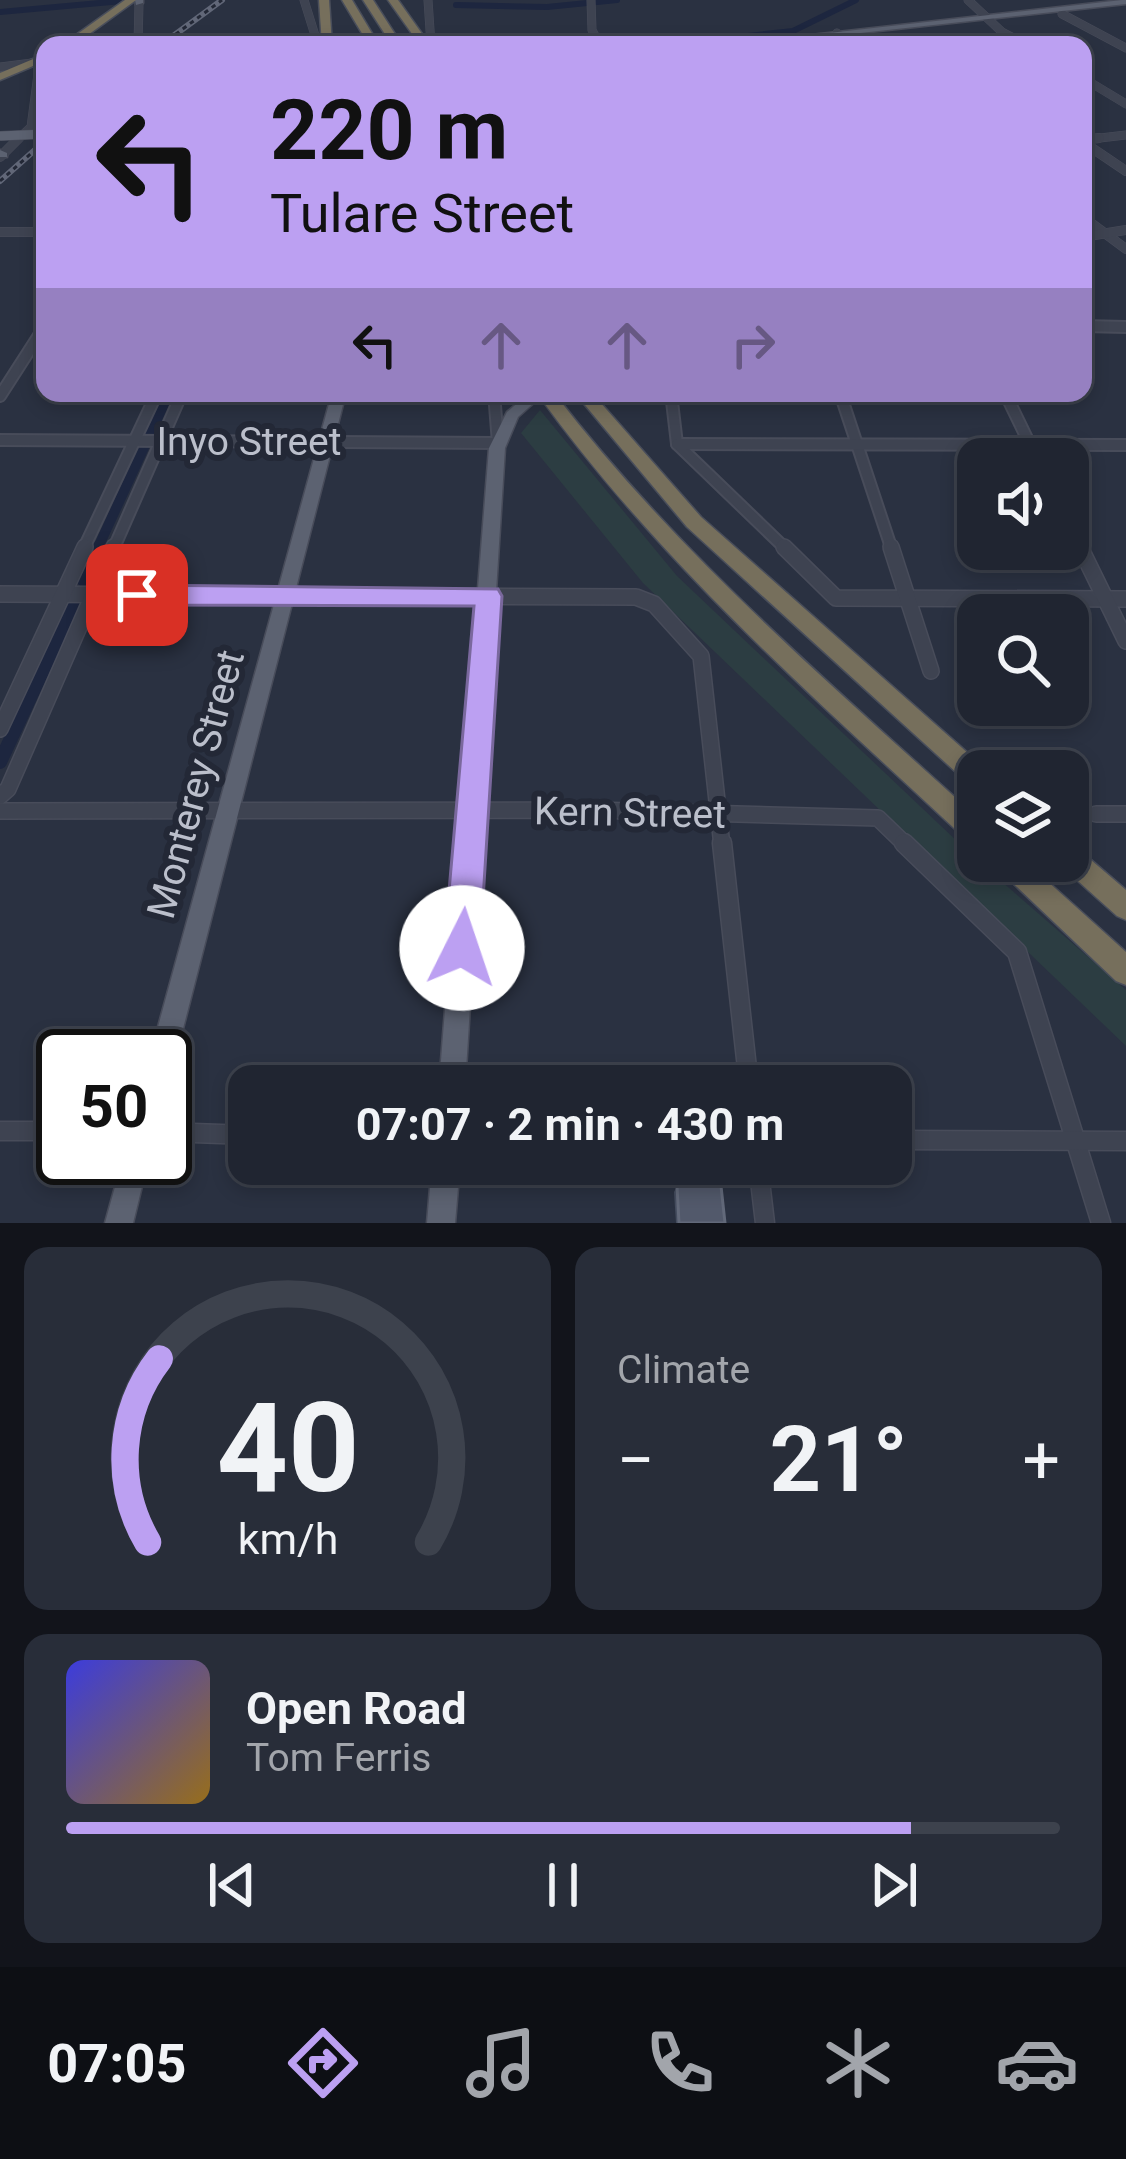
<!DOCTYPE html>
<html lang="en">
<head>
<meta charset="utf-8">
<style>
  :root { --surface:#202531; --page:#282d39; --text:#f1f3f6; --muted:#a2a5ab; --line:#3d424d; --accent:#bca0f2 }
  body { margin:0; font-family:Roboto,sans-serif; background:var(--page); color:var(--text); height:100vh; display:flex; flex-direction:column; font-size:45px; white-space:nowrap }
  * { box-sizing:border-box; margin:0 }
  p { font-size:39px; color:var(--muted) }
  .icon { flex:none; width:66px; height:66px; fill:none; stroke:currentColor; stroke-width:2; stroke-linecap:round; stroke-linejoin:round }
  .map { position:relative; height:1223px; overflow:hidden }
  .drawer { display:flex; flex-direction:column; gap:24px; padding:24px; background:#12141b; flex:1 }
  .drawer>* { flex:none }
  .guide { position:absolute; left:36px; top:36px; width:1056px; height:366px; border-radius:24px; box-shadow:0 6px 18px #0003,0 0 0 3px var(--line); background:#bca0f2; color:#111; overflow:hidden }
  .tools { position:absolute; left:957px; top:438px; display:grid; gap:24px }
  .tools a { display:grid; place-items:center; width:132px; height:132px; border-radius:24px; background:var(--surface); box-shadow:0 6px 18px #0003,0 0 0 3px var(--line); font-size:60px }
  .speed { position:absolute; left:36px; top:1029px; display:flex; gap:24px; font-size:60px; font-weight:700; text-align:center }
  .speed>* { display:grid; place-content:center; width:156px; height:156px; border-radius:50%; background:var(--surface); box-shadow:0 6px 18px #0003,0 0 0 3px var(--line); line-height:1 }
  .speed .limit { border:6px solid #111; border-radius:18px; background:#fff; color:#111 }
  .pin { position:absolute; display:grid; place-items:center; width:102px; height:102px; color:#fff; margin:-51px; border-radius:24px; box-shadow:0 6px 18px #0006 }
  .me { position:absolute; width:132px; margin:-66px; rotate:4deg; stroke-linejoin:round; filter:drop-shadow(0 0 9px #0008) }
  .turn { display:flex; align-items:center; gap:42px; height:252px; padding:0 36px; font-size:54px }
  .turn .icon { width:156px; height:156px; stroke-width:2.5 }
  .turn b { display:block; font-size:84px; line-height:102px }
  .lanes { display:flex; align-items:center; height:114px; padding:0 36px; background:#0003; justify-content:center; gap:60px; direction:ltr }
  .lanes .off { opacity:.35 }
  .big { font-size:90px; font-weight:700; line-height:1.1 }
  .drawer .tile { flex:1; display:flex; flex-direction:column; justify-content:center; gap:18px; min-width:0; padding:0 42px; border-radius:24px; background:var(--page) }
  .drawer .dial { align-items:center; gap:0 }
  .dial svg { height:312px; overflow:visible; fill:none; stroke:var(--line); stroke-width:7; stroke-linecap:round; text-anchor:middle }
  .dial text { fill:var(--text); stroke:none }
  .song { display:flex; align-items:center; gap:36px }
  .cover { width:144px; height:144px; border-radius:18px; background:linear-gradient(135deg,hsl(240 70% 55%),hsl(40 70% 35%)) }
  .played { height:12px; border-radius:6px; background:linear-gradient(90deg,var(--accent) 85%,var(--line) 85%) }
  .keys { display:flex; justify-content:space-around; direction:ltr }
  .heat { display:flex; justify-content:space-between; align-items:center; font-size:66px; direction:ltr }
  .drawer .tiles { flex:1; display:grid; gap:24px; grid-template-columns:1fr 1fr }
  .tile:last-child { grid-column:span 2 }
  .trip { position:absolute; left:228px; top:1065px; width:684px; height:120px; border-radius:24px; background:var(--surface); box-shadow:0 6px 18px #0003,0 0 0 3px var(--line); font-weight:700; line-height:120px; text-align:center }
  .dock { display:flex; height:192px; justify-content:space-around; align-items:center; background:#0d0f14; color:var(--muted) }
  .dock .icon { width:84px; height:84px }
  .dock .active { color:var(--accent) }
  .dock b { font-size:54px; color:var(--text) }
  .map>svg:first-child { display:block }
  .green { fill:#2c3d42 }
  .lines { fill:none; stroke-linecap:round; stroke-linejoin:round }
  .canal-far2 { stroke:#1d263f; stroke-width:6 }
  .canal-far1 { stroke:#1d263f; stroke-width:10 }
  .canal { stroke:#1d263f; stroke-width:14 }
  .minor-far4-casing { stroke:#484c5a; stroke-width:9 }
  .minor-far3-casing { stroke:#484c5a; stroke-width:10 }
  .minor-far2-casing { stroke:#484c5a; stroke-width:14 }
  .minor-far1-casing { stroke:#484c5a; stroke-width:18 }
  .minor-casing { stroke:#484c5a; stroke-width:21 }
  .major-casing { stroke:#484c5a; stroke-width:3 }
  .highway-casing { stroke:#494e5b; stroke-width:3 }
  .minor-far4 { stroke:#3e4351; stroke-width:8 }
  .minor-far3 { stroke:#3e4351; stroke-width:9 }
  .minor-far2 { stroke:#3e4351; stroke-width:10 }
  .minor-far1 { stroke:#3e4351; stroke-width:15 }
  .minor { stroke:#3e4351; stroke-width:18 }
  .major { fill:#5c6271; fill-rule:evenodd }
  .highway { fill:#766f5c; fill-rule:evenodd }
  .rail-casing { stroke:#616778; stroke-width:6 }
  .rail { stroke:#232836; stroke-width:3; stroke-dasharray:4.5; stroke-linecap:butt }
  .major-bridge-casing { stroke:#484c5a; stroke-width:10; stroke-linecap:butt }
  .major-bridge { stroke:#5c6271; stroke-width:9 }
  .wall { fill:#454d5f }
  .building { fill:#52596b; stroke:#62697a; stroke-width:3 }
  .route { fill:#bca0f2; stroke:#7a689d; stroke-width:3 }
  .labels { text-anchor:middle; stroke-width:12; stroke-linejoin:round; paint-order:stroke }
  .street-label { font-size:39px; fill:#bbbfcb; stroke:#232836 }
</style>
</head>
<body>
<div class="map">
<svg width="1126" height="1223" viewBox="0 0 1126 1223">
  <rect width="100%" height="100%" fill="#2a3141"/>
  <polygon class="green" points="540,410 677,576 978,861 1126,990 1126,1046 643,583 521,433"/>
  <g class="lines">
    <g class="canal-far2">
      <polyline points="456,5 547,7 617,0"/>
      <polyline points="0,12 122,1"/>
      <polyline points="665,45 793,31 856,0"/>
    </g>
    <polyline class="canal-far1" points="97,550 169,393"/>
    <g class="canal">
      <polyline points="84,580 99,547"/>
      <polyline points="0,762 75,601"/>
    </g>
    <g class="minor-far4-casing">
      <g id="minor-far4">
        <polyline points="304,0 318,45"/>
        <polyline points="428,0 431,45"/>
        <polyline points="591,0 592,30 600,45"/>
        <polyline points="968,0 1002,32 1027,45"/>
        <polyline points="1062,14 1126,48"/>
        <polyline points="837,33 853,45"/>
        <polyline points="138,45 139,3"/>
        <polyline points="0,67 32,63"/>
        <polyline points="1083,78 1126,104"/>
        <polyline points="1083,140 1126,135"/>
        <polyline points="16,141 31,127 40,59"/>
      </g>
    </g>
    <g class="minor-far3-casing">
      <g id="minor-far3">
        <polyline points="1083,140 1099,138"/>
        <polyline points="1083,142 1126,171"/>
        <polyline points="0,157 19,138"/>
        <polyline points="1083,217 1126,249"/>
        <polyline points="0,232 45,232"/>
        <polyline points="1083,237 1126,230"/>
      </g>
    </g>
    <g class="minor-far2-casing">
      <g id="minor-far2">
        <polyline points="1083,326 1126,327"/>
        <polyline points="671,393 677,444 787,550"/>
        <polyline points="840,393 892,550"/>
        <polyline points="1005,393 1037,459"/>
        <polyline points="0,396 45,326"/>
        <polyline points="0,440 498,443 494,393"/>
        <polyline points="677,444 1126,445"/>
        <polyline points="1068,522 1082,550"/>
        <polyline points="83,550 157,393"/>
        <polyline points="113,550 182,393"/>
      </g>
    </g>
    <g class="minor-far1-casing">
      <g id="minor-far1">
        <polyline points="784,547 836,598 1126,599"/>
        <polyline points="891,547 931,671"/>
        <polyline points="1080,547 1126,641"/>
        <polyline points="0,594 636,597 654,604 701,656 722,846"/>
        <polyline points="0,729 85,547"/>
        <polyline points="0,796 8,789 114,547"/>
        <polyline points="0,811 594,810 878,818 907,846"/>
        <polyline points="1096,814 1126,814"/>
      </g>
    </g>
    <g class="minor-casing">
      <g id="minor">
        <polyline points="722,843 749,1086"/>
        <polyline points="904,843 1017,952 1101,1223"/>
        <polyline points="0,1131 63,1131"/>
        <polyline points="165,1132 249,1135"/>
        <polyline points="891,1140 1126,1141"/>
        <polyline points="758,1164 765,1223"/>
      </g>
    </g>
    <g class="major-casing">
      <g id="major">
        <polygon points="135,0 143,0 143,3 136,5"/>
        <polygon points="1122,0 1126,0 1126,4 751,45 723,45"/>
        <polygon points="0,150 7,153 7,157 0,157"/>
        <polygon points="332,393 346,393 176,1056 172,1065 165,1068 165,1056 150,1056"/>
        <polygon points="529,393 545,393 518,417 505,448 465,1086 439,1086 489,448 507,412"/>
        <polygon points="123,1158 149,1158 133,1223 105,1223"/>
        <polygon points="432,1164 460,1164 455,1223 427,1223"/>
      </g>
    </g>
    <g class="highway-casing">
      <g id="highway">
        <polygon points="125,0 136,0 74,45 62,45"/>
        <polygon points="319,0 329,0 332,45 322,45"/>
        <polygon points="342,0 352,0 379,45 369,45"/>
        <polygon points="363,0 373,0 402,45 392,45"/>
        <polygon points="388,0 398,0 430,45 420,45"/>
        <polygon points="45,54 45,61 0,80 0,73"/>
        <path d="M537 393H554C677 553 829 683 978 818V845L969 842C817 700 659 563 537 393Z"/>
        <polygon points="575,393 592,393 701,517 987,770 978,771 978,787 969,784 687,527"/>
        <polygon points="1068,844 1077,848 1126,890 1126,920 1117,916 1059,864 1057,861 1068,861"/>
        <polygon points="994,861 1025,861 1126,952 1126,985 1116,981 998,869"/>
      </g>
    </g>
    <use href="#minor-far4" class="minor-far4"/>
    <use href="#minor-far3" class="minor-far3"/>
    <use href="#minor-far2" class="minor-far2"/>
    <use href="#minor-far1" class="minor-far1"/>
    <use href="#minor" class="minor"/>
    <use href="#major" class="major"/>
    <use href="#highway" class="highway"/>
    <g class="rail-casing">
      <g id="rail">
        <polyline points="161,45 222,0"/>
        <polyline points="0,181 45,141"/>
      </g>
    </g>
    <use href="#rail" class="rail"/>
    <g class="major-bridge-casing">
      <polyline id="major-bridge" points="0,136 45,134"/>
    </g>
    <use href="#major-bridge" class="major-bridge"/>
  </g>
  <polygon class="wall" points="677,1186 725,1223 676,1223 674,1192"/>
  <polygon class="building" points="677,1186 721,1186 725,1223 679,1223"/>
  <polygon class="route" points="137,585 498,589 502,596 480,948 475,960 462,965 449,960 444,948 474,606 137,605 123,595"/>
  <g class="labels">
    <g class="street-label">
      <text x="249" y="455">Inyo Street</text>
      <text transform="translate(195 784) rotate(-75)" y="14">Monterey Street</text>
      <text transform="translate(630 812) rotate(1)" y="14">Kern Street</text>
    </g>
  </g>
</svg>
<div class="tools">
<a><svg class="icon" aria-label="sound" viewBox="0 0 24 24"><path d="M4 9h4l5-4v14l-5-4H4zM17 9q2 3 0 6"/></svg></a>
<a><svg class="icon" aria-label="search" viewBox="0 0 24 24"><circle cx="10" cy="10" r="6"/><path d="M15 15l6 6"/></svg></a>
<a><svg class="icon" aria-label="layers" viewBox="0 0 24 24"><path d="M12 4l9 5-9 5-9-5zM3 14l9 5 9-5"/></svg></a>
</div>
<div class="speed"><div class="limit">50</div></div>
<div class="pin" style="left:137px;top:595px;background:#d93025"><svg class="icon" aria-label="arrive" viewBox="0 0 24 24"><path d="M6 21V4h12l-3 4 3 4H6"/></svg></div>
<svg class="me" style="left:462px;top:948px" viewBox="-20 -20 40 40"><circle r="19" fill="#fff"/><path d="M0-13L10 11 0 6-10 11z" fill="#bca0f2"/></svg>
<div class="trip">07:07 · 2 min · 430 m</div>
<div class="guide">
<div class="turn"><svg class="icon" aria-label="left" viewBox="0 0 24 24"><path d="M17 20v-9H6M10 6l-5 5 5 5"/></svg><div><b>220 m</b>Tulare Street</div></div>
<div class="lanes"><svg class="icon" aria-label="left" viewBox="0 0 24 24"><path d="M17 20v-9H6M10 6l-5 5 5 5"/></svg><svg class="icon off" aria-label="ahead" viewBox="0 0 24 24"><path d="M12 20V5M6 11l6-6 6 6"/></svg><svg class="icon off" aria-label="ahead" viewBox="0 0 24 24"><path d="M12 20V5M6 11l6-6 6 6"/></svg><svg class="icon off" aria-label="right" viewBox="0 0 24 24"><path d="M7 20v-9h11M14 6l5 5-5 5"/></svg></div>
</div>
</div>
<section class="drawer">
<div class="tiles">
<div class="tile dial"><svg viewBox="0 0 100 80">
<path d="M14 69A42 42 0 1 1 86 69"/>
<path d="M14 69A42 42 0 0 1 17 22" stroke="#bca0f2"/>
<text x="50" y="56" font-size="32" font-weight="700">40</text>
<text x="50" y="72" font-size="11">km/h</text>
</svg></div>
<div class="tile"><p>Climate</p>
<div class="heat"><a>−</a><b class="big">21°</b><a>+</a></div>
</div>
<div class="tile">
<div class="song"><i class="cover"></i><div><b>Open Road</b><p>Tom Ferris</p></div></div>
<div class="played"></div>
<div class="keys"><svg class="icon" aria-label="previous" viewBox="0 0 24 24"><path d="M18 5L8 12l10 7zM5 5v14"/></svg><svg class="icon" aria-label="pause" viewBox="0 0 24 24"><path d="M8 5v14M16 5v14"/></svg><svg class="icon" aria-label="next" viewBox="0 0 24 24"><path d="M6 5l10 7-10 7zM19 5v14"/></svg></div>
</div>
</div>
</section>
<nav class="dock">
<b>07:05</b>
<svg class="icon active" aria-label="directions" viewBox="0 0 24 24"><path d="M12 3l9 9-9 9-9-9zM9 14v-3h6M13 9l2 2-2 2"/></svg>
<svg class="icon" aria-label="music" viewBox="0 0 24 24"><path d="M9 18V5l10-2v13"/><circle cx="6" cy="18" r="3"/><circle cx="16" cy="16" r="3"/></svg>
<svg class="icon" aria-label="phone" viewBox="0 0 24 24"><path d="M5 4h4l2 5-3 2q2 4 5 5l2-3 5 2v4C11 20 4 13 5 4z"/></svg>
<svg class="icon" aria-label="climate" viewBox="0 0 24 24"><path d="M12 3v18M4 7l16 10M4 17L20 7"/></svg>
<svg class="icon" aria-label="car" viewBox="0 0 24 24"><path d="M5 17H2v-5l4-1 3-4h7l3 4 3 1v5h-3M9 17h6M6 11h13"/><circle cx="7" cy="17" r="2"/><circle cx="17" cy="17" r="2"/></svg>
</nav>
</body>
</html>
